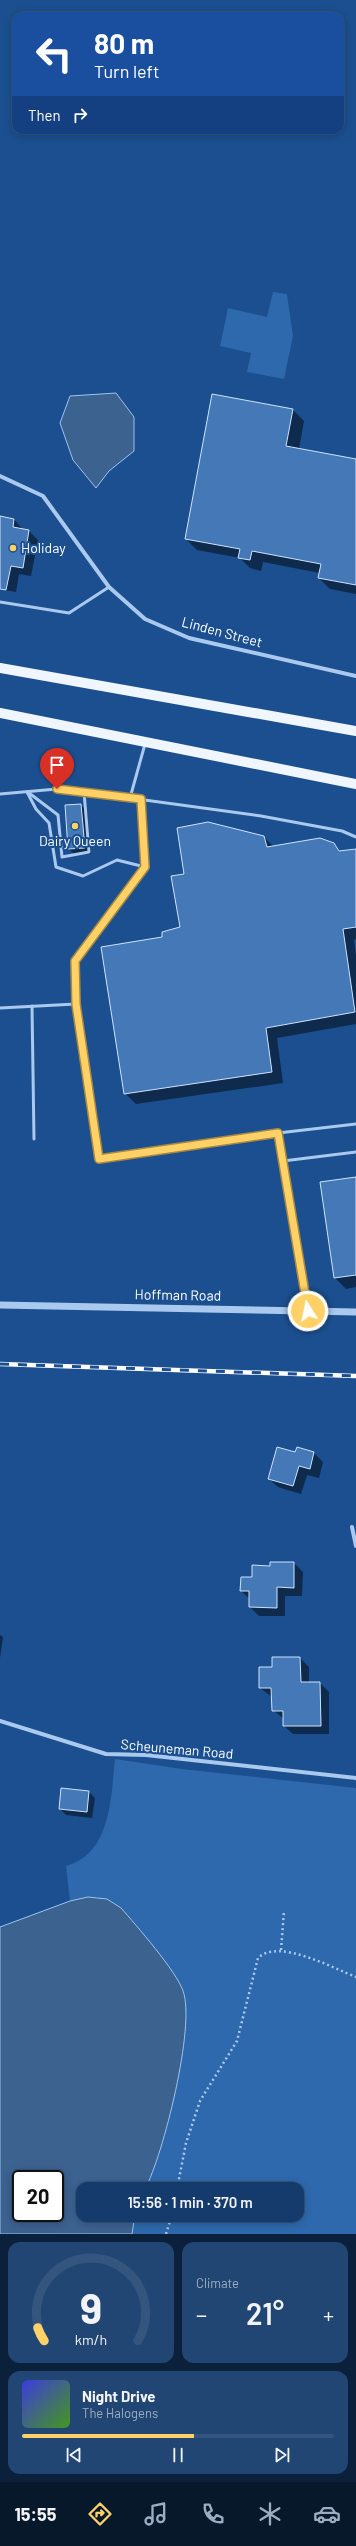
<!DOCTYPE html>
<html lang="en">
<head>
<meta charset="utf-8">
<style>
  :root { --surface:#143b6b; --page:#214673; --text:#f1f3f6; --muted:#9dadc1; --line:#33557e; --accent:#ffd166 }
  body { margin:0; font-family:Barlow,sans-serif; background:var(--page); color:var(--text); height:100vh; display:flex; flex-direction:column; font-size:15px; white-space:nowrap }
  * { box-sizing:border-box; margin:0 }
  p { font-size:13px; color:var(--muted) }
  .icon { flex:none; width:22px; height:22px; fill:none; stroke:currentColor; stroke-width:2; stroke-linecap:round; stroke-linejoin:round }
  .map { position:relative; height:2234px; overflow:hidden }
  .side { display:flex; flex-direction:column; gap:8px; padding:8px; background:#0b203b; flex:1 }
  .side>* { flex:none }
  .hud { position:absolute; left:12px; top:12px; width:332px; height:122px; border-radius:12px; box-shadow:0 2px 10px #0003,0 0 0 1px var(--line); background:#1a4fa0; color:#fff; overflow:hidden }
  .speed { position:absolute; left:12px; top:2170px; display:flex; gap:8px; font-size:20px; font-weight:700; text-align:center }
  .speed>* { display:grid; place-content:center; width:52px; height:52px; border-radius:50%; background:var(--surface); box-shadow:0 2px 10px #0003,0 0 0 1px var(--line); line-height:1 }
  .speed .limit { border:2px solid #111; border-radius:6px; background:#fff; color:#111 }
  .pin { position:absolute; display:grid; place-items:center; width:34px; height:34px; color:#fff; margin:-41px -17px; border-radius:50% 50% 50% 0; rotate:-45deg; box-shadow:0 0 4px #0007 }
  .pin .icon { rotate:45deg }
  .me { position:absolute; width:44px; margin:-22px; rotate:350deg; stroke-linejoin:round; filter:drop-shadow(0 0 3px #0008) }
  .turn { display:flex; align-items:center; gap:14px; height:84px; padding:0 16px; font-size:18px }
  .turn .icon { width:52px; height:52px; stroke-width:2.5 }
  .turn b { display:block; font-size:28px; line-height:34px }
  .then { display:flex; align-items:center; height:38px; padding:0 16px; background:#0003; gap:8px; font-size:15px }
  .big { font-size:30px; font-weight:600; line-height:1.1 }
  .side .tile { flex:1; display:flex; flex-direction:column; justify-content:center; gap:6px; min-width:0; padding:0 14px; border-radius:12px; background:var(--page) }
  .side .dial { align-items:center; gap:0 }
  .dial svg { height:104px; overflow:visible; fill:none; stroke:var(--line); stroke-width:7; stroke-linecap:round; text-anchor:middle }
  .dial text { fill:var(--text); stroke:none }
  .song { display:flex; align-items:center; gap:12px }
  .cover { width:48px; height:48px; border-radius:6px; background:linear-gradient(135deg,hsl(240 70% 55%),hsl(100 70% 35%)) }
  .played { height:4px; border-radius:2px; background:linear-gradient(90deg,var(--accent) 55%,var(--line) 55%) }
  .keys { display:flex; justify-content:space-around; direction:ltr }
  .heat { display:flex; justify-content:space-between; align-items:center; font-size:22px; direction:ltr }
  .side .tiles { flex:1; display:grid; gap:8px; grid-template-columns:1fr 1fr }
  .tile:last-child { grid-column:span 2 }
  .trip { position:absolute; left:76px; top:2182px; width:228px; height:40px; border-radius:12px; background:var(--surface); box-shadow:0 2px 10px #0003,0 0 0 1px var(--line); font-weight:600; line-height:40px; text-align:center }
  .tab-bar { display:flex; height:64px; justify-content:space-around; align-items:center; background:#08182b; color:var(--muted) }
  .tab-bar .icon { width:28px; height:28px }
  .tab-bar .on { color:var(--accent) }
  .tab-bar b { font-size:18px; color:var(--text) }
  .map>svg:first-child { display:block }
  .green { fill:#2e69ad; fill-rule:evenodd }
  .water { fill:#3c6290; stroke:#9cc4f0; fill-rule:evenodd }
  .shadow { fill:#0007 }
  .building { fill:#4478b7; stroke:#cfe3fa }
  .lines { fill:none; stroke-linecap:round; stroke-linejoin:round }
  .path { stroke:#a9c9ee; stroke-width:2.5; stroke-dasharray:2 3; stroke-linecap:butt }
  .service { stroke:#a9c9ee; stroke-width:3 }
  .minor { stroke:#a9c9ee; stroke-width:4 }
  .tertiary { stroke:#a9c9ee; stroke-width:7 }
  .primary { stroke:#f0f6ff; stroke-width:10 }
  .rail-casing { stroke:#fff; stroke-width:4.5 }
  .rail { stroke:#1b4f8f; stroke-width:3; stroke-dasharray:9; stroke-linecap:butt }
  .route-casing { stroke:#a68842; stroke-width:10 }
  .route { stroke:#ffd166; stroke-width:7 }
  .poi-dot { fill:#ffd166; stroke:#1b4f8f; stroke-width:1.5 }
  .labels { text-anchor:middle; stroke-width:4; stroke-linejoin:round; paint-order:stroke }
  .poi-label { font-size:14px; fill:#fff; stroke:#1b4f8f; text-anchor:start }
  .street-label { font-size:14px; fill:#fff; stroke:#1b4f8f }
</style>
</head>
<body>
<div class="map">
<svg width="356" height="2234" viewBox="0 0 356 2234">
  <rect width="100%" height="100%" fill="#1b4f8f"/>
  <g class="green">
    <polygon points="273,292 287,294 293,336 284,379 247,372 251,353 220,346 228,308 267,317"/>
    <path d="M115 1759 182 1769 356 1788V2234H57L98 1897 70 1901 66 1866C111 1854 111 1797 115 1759ZM83 2189H297V2215H83Z"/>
  </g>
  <g class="water">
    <polygon points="116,393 134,417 134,451 109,471 96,488 73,460 60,423 70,396"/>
    <path d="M88 1897 107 1899 121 1908C136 1925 177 1972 183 1991 196 2025 163 2156 145 2189H83V2215H135L132 2234H0V1927L70 1901ZM21 2179H55V2213H21Z"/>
  </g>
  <g class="shadow">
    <polygon points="54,130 81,130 58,134"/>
    <polygon points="293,410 304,421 299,449 356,460 356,594 330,589 319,578 320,573 263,562 261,571 250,568 240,558 197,550 186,539"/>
    <polygon points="0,517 14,519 23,530 29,531 38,540 31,576 19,574 16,592 0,589"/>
    <polygon points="81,805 87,811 91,854 75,855 69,849"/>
    <polygon points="264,837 274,847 325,839 342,852 356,850 356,939 354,940 356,956 356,1024 277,1038 283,1083 136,1104 125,1093 163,938 181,928 185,875"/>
    <polygon points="356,1178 356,1287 346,1289 335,1278"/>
    <polygon points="297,1448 314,1453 323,1462 319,1478 307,1475 301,1494 278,1487 269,1479 296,1454"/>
    <polygon points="294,1563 303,1572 302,1596 285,1596 285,1616 259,1616 250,1607 250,1599 241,1591 253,1578"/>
    <polygon points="0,1635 3,1637 0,1658"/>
    <polygon points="300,1658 309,1667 309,1683 320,1683 329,1692 329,1734 293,1734 284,1726 284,1719 273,1710 272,1697 260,1688 273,1668"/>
    <polygon points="89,1792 95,1798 92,1818 66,1815 60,1809"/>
  </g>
  <g class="building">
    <polygon points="212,394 293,409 286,446 356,459 356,585 318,578 321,564 252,551 250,560 238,558 240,549 185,539"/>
    <polygon points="0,516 14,519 13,527 29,530 23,568 11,566 6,590 0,589"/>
    <polygon points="81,804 85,848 68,849 65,805"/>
    <polygon points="208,822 264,836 267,847 320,838 334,843 339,851 356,849 356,927 343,929 355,1012 266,1028 272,1072 124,1094 101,947 162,937 162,932 180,927 171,876 184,874 177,828"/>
    <polygon points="356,1177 356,1275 334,1278 320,1182"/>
    <polygon points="277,1447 295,1452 297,1447 314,1452 310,1469 299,1466 293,1486 268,1479"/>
    <polygon points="270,1562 294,1562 294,1588 277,1587 277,1608 249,1607 249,1591 240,1591 241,1577 252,1577 252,1565 270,1566"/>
    <polygon points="272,1657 300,1657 301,1682 320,1682 321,1726 283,1726 283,1711 272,1711 271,1688 259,1688 259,1667 272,1667"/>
    <polygon points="61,1788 89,1791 87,1812 59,1809"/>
  </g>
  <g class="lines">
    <g class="path">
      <polyline points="281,1950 284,1911"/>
      <path d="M177 2189 186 2143 200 2101 237 2041 258 1958C278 1938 333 1968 356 1977"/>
      <polyline points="166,2234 172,2215"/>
    </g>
    <g class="service">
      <polyline points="0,602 69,613 109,587"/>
      <polyline points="27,792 36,809 49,823 56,867 83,876 117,860 145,867"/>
      <polyline points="29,793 58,815 62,857 89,852 84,792"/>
      <polyline points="0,794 57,789 130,798 145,744"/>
      <polyline points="130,798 261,816 342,831 356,837"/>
      <polyline points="76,1004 75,961 145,867 141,799"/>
      <polyline points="32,1006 34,1139"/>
      <polyline points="0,1008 76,1004 99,1159 278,1133 308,1311"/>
      <polyline points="278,1133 356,1124"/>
      <polyline points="283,1161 356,1152"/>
    </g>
    <g class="minor">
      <polyline points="0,476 43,496 109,587 145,619 189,638 356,676"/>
      <polyline points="352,1527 356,1546"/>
      <polyline points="0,1721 106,1754 146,1755 356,1778"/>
    </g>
    <polyline class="tertiary" points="0,1305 356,1312"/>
    <g class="primary">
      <polyline points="0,668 356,731"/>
      <polyline points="0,713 356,784"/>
    </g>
    <g class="rail-casing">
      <polyline id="rail" points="0,1364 356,1376"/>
    </g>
    <use href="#rail" class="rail"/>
  </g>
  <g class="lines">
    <g class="route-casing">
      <polyline id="route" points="57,789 141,799 145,867 75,961 76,1004 99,1159 278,1133 308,1311"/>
    </g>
    <use href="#route" class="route"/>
  </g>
  <g class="poi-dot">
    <circle cx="13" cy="548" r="4"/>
    <circle cx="75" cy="826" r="4"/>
  </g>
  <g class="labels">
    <g class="poi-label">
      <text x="21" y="553">Holiday</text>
      <text x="75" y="846" text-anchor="middle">Dairy Queen</text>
    </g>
    <g class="street-label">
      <text transform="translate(222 632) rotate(15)" y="5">Linden Street</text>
      <text transform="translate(178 1295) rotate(1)" y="5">Hoffman Road</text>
      <text transform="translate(177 1749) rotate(5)" y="5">Scheuneman Road</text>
    </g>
  </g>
</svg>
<div class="speed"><div class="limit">20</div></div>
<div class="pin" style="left:57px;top:789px;background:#d93025"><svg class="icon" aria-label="arrive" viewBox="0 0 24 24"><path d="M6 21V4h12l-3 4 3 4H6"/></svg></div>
<svg class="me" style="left:308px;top:1311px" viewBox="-20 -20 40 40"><circle r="17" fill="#ffd166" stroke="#fff" stroke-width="3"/><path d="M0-11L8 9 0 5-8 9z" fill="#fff"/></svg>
<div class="trip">15:56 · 1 min · 370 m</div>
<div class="hud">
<div class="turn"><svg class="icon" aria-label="left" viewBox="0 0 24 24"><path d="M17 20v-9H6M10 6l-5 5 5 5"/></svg><div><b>80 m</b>Turn left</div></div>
<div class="then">Then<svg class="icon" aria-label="right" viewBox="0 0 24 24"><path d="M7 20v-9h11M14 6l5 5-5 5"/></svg></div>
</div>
</div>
<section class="side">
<div class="tiles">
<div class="tile dial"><svg viewBox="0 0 100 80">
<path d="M14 69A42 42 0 1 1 86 69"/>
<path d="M14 69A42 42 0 0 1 9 59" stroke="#ffd166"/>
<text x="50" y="56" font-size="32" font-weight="700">9</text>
<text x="50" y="72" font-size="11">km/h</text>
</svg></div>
<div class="tile"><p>Climate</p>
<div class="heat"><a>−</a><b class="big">21°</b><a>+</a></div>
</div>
<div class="tile">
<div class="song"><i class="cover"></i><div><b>Night Drive</b><p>The Halogens</p></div></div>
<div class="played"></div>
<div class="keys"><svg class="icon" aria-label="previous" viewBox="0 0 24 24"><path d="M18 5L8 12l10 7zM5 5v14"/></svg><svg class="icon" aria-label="pause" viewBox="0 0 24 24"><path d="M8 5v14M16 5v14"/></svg><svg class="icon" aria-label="next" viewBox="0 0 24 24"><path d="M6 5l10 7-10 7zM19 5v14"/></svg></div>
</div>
</div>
</section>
<nav class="tab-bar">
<b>15:55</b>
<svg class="icon on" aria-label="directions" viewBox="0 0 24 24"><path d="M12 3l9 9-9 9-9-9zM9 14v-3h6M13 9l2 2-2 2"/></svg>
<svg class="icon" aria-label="music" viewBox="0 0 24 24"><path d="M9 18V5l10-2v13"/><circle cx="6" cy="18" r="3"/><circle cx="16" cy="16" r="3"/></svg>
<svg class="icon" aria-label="phone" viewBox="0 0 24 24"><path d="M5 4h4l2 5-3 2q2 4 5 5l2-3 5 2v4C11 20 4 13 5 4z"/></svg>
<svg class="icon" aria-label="climate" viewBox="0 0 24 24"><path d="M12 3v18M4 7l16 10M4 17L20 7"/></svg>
<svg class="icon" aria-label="car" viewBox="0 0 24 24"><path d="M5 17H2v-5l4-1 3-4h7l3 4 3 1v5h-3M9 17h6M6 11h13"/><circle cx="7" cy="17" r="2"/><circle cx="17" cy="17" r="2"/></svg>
</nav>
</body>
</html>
